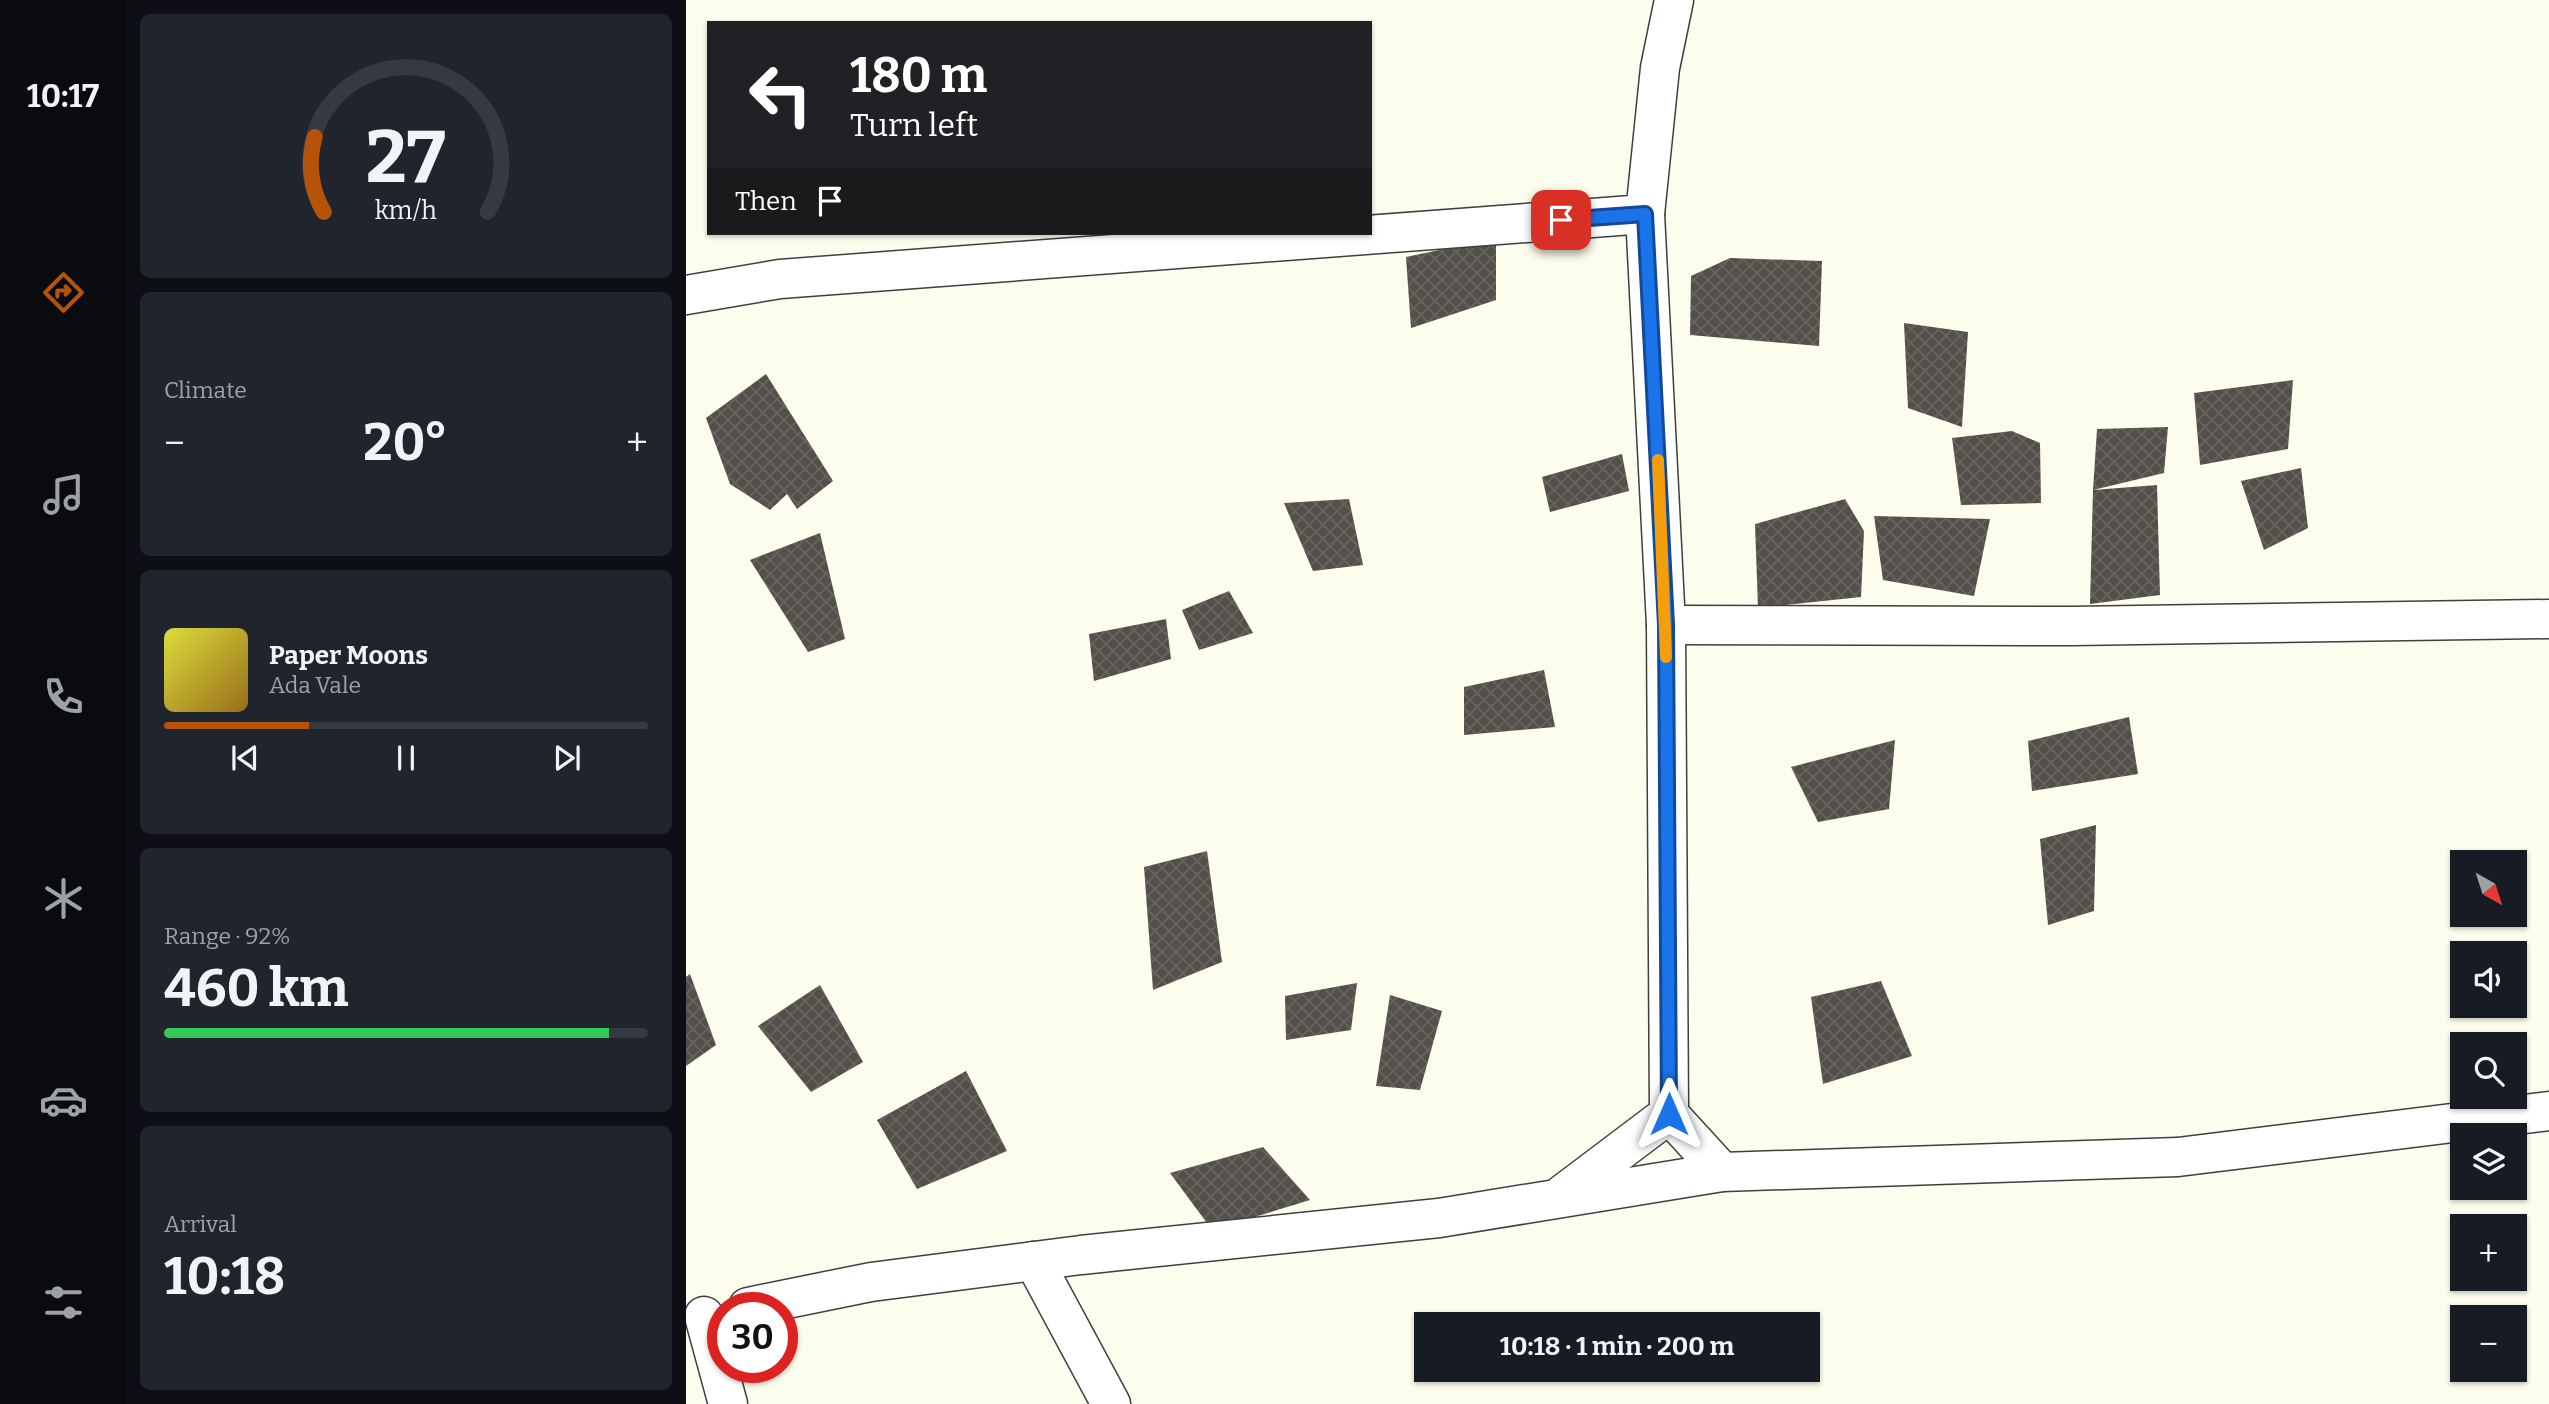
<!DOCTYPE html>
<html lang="en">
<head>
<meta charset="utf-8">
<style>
  :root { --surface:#171b24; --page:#20242c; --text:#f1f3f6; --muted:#9ea1a6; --line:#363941; --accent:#b45309 }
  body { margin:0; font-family:Bitter,serif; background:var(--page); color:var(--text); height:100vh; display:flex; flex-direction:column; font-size:26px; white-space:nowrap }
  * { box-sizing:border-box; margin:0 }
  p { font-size:23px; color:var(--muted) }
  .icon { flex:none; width:38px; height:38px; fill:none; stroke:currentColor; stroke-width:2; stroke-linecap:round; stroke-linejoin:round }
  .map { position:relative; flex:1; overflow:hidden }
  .panel { display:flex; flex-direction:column; gap:14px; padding:14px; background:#0d0f14; width:560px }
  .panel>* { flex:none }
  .banner { position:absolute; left:21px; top:21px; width:665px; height:214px; border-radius:0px; box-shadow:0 2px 5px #0004; background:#202124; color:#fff; overflow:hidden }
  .needle { width:46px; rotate:141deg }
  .buttons { position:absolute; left:1764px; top:850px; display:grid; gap:14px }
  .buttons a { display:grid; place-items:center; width:77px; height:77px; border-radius:0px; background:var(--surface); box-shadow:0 2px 5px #0004; font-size:35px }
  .speed { position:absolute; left:21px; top:1292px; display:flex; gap:14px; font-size:35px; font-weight:700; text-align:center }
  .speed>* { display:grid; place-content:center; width:91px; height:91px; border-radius:50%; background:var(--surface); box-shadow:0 2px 5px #0004; line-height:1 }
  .speed .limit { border:10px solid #d22; background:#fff; color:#111 }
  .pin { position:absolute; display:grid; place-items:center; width:60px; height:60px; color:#fff; margin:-30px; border-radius:14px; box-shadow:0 4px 10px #0006 }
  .me { position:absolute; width:77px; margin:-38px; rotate:0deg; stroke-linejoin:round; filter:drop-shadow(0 0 5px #0008) }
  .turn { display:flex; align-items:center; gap:24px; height:147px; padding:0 28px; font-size:32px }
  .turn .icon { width:91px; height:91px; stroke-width:2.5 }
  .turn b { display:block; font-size:49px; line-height:60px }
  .then { display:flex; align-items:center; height:66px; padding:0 28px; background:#0003; gap:14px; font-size:26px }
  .big { font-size:52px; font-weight:700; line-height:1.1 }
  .panel .card { flex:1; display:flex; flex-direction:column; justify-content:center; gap:10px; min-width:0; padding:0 24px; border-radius:10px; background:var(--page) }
  .panel .dial { align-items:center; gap:0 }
  .dial svg { height:182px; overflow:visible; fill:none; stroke:var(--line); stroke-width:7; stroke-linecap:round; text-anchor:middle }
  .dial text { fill:var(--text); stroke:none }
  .song { display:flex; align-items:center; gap:21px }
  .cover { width:84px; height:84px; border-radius:10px; background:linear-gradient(135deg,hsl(60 70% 55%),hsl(40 70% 35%)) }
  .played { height:7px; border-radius:4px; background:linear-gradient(90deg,var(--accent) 30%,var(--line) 30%) }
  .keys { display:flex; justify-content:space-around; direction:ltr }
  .heat { display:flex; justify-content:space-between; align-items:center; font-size:38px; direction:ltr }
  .charge { height:10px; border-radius:5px; background:linear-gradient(90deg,#34c759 92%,var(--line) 0) }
  .trip { position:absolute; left:728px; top:1312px; width:406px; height:70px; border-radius:0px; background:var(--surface); box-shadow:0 2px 5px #0004; font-weight:700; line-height:70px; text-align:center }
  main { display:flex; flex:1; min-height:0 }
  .menu { display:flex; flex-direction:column; width:126px; justify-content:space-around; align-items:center; background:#090b0e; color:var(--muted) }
  .menu .icon { width:49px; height:49px }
  .menu .current { color:var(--accent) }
  .menu b { font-size:32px; color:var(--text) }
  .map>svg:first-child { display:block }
  .building { fill:url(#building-cross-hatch) }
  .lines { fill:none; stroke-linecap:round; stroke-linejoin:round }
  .minor-casing { stroke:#3f3f3f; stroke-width:41 }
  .minor { stroke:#fff; stroke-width:38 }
  .route-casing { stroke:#114b97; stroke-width:18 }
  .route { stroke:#1a73e8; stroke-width:12 }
  .slow { stroke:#f59e0b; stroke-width:12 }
</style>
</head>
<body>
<main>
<nav class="menu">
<b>10:17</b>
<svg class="icon current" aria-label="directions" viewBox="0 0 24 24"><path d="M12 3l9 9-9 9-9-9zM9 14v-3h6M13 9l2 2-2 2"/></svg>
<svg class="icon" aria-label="music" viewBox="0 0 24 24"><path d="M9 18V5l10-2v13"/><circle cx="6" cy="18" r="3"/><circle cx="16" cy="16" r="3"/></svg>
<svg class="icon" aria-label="phone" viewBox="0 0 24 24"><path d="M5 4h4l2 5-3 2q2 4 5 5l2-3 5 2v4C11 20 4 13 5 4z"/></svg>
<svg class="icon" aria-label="climate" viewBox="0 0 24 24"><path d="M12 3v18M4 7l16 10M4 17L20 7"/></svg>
<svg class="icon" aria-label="car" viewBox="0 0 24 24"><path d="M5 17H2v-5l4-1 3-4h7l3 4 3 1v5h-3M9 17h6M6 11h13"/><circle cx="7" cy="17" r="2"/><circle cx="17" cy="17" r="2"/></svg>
<svg class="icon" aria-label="filters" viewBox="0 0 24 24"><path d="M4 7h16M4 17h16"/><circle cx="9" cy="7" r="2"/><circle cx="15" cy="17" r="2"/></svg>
</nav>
<section class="panel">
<div class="card dial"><svg viewBox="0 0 100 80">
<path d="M14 69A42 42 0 1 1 86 69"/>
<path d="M14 69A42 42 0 0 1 10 36" stroke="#b45309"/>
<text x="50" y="56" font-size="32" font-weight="700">27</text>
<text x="50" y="72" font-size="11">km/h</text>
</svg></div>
<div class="card"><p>Climate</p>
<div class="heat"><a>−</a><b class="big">20°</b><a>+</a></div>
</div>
<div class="card">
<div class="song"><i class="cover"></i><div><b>Paper Moons</b><p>Ada Vale</p></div></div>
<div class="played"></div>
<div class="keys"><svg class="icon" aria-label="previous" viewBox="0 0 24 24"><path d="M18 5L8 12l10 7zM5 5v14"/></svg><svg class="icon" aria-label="pause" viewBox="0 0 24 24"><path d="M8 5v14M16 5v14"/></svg><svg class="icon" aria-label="next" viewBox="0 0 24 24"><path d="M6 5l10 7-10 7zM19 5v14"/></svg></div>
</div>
<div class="card"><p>Range · 92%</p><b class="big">460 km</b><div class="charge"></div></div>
<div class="card"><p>Arrival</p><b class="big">10:18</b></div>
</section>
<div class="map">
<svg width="1863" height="1404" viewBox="0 0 1863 1404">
  <defs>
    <pattern id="building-cross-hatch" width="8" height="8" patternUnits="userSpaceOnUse" patternTransform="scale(1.75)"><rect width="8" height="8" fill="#53504a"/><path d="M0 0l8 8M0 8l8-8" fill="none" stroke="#676460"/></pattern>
  </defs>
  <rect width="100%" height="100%" fill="#fcfded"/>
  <g class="building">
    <polygon points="810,238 810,300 725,328 720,257"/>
    <polygon points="1044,258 1136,261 1133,346 1004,335 1005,276"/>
    <polygon points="1218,323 1282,332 1276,427 1222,408"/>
    <polygon points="80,374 147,481 111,509 101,494 84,510 44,484 20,418"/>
    <polygon points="1607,380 1602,449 1514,465 1508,393"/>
    <polygon points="1482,427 1478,473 1407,490 1471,485 1474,595 1404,604 1407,490 1411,429"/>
    <polygon points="1326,431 1354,443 1355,503 1275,505 1266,438"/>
    <polygon points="936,454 943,491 864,512 856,477"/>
    <polygon points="1615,468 1622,528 1578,550 1555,481"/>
    <polygon points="663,499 677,565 627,571 598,503"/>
    <polygon points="1159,499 1178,531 1175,597 1072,608 1069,524"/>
    <polygon points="1188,516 1304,519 1288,596 1197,580"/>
    <polygon points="134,533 159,639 122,652 64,560"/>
    <polygon points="543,591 567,633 513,650 496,610"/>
    <polygon points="480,619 485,659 408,681 403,634"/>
    <polygon points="858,670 869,727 778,735 778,687"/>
    <polygon points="1443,717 1452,774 1346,791 1342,741"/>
    <polygon points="1209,740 1203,809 1132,822 1105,767"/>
    <polygon points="1410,825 1408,911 1362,925 1354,839"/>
    <polygon points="521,851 536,962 467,990 458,867"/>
    <polygon points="4,974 30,1045 0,1066 0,977"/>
    <polygon points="1195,981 1226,1056 1137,1084 1125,997"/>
    <polygon points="671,983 665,1030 600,1040 599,996"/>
    <polygon points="134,985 177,1062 125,1092 72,1026"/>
    <polygon points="704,995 756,1011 734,1090 690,1086"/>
    <polygon points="280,1071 321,1151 231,1189 191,1120"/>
    <polygon points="577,1147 624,1200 526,1230 484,1173"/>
  </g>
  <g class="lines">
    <g class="minor-casing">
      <g id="minor">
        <polyline points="0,295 94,279 959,214 974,68 988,0"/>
        <polyline points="980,625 1386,626 1863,619"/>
        <polyline points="983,1114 1036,1172"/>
        <polyline points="877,1194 983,1114 980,625 959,214"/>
        <polyline points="348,1261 425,1404"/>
        <polyline points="62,1307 185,1282 395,1255 753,1218 1036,1172 1492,1157 1863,1111"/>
        <polyline points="18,1316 42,1404"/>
      </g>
    </g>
    <use href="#minor" class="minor"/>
  </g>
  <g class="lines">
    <g class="route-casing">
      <polyline id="route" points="875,220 959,214 980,625 983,1114"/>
    </g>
    <use href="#route" class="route"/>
    <polyline class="slow" points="972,460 980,657"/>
  </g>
</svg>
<div class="buttons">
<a><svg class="needle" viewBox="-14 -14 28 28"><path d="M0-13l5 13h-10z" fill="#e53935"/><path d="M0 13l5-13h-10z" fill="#9ea1a6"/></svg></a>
<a><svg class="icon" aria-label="sound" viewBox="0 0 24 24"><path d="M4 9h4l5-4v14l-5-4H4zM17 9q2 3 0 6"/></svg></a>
<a><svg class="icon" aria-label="search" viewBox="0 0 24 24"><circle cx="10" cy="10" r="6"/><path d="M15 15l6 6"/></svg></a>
<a><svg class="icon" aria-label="layers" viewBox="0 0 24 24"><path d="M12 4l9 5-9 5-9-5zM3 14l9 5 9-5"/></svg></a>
<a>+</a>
<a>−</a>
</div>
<div class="speed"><div class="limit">30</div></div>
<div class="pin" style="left:875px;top:220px;background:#d93025"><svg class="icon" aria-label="arrive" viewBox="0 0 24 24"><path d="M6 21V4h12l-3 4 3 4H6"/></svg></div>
<svg class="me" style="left:983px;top:1114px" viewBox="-20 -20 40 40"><path d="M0-17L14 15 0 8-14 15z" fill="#1a73e8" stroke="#fff" stroke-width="4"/></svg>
<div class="trip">10:18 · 1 min · 200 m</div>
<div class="banner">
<div class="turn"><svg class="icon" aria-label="left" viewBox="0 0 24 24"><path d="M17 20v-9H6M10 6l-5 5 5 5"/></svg><div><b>180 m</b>Turn left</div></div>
<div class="then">Then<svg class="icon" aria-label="arrive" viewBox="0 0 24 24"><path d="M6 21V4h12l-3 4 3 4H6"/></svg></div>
</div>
</div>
</main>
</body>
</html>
